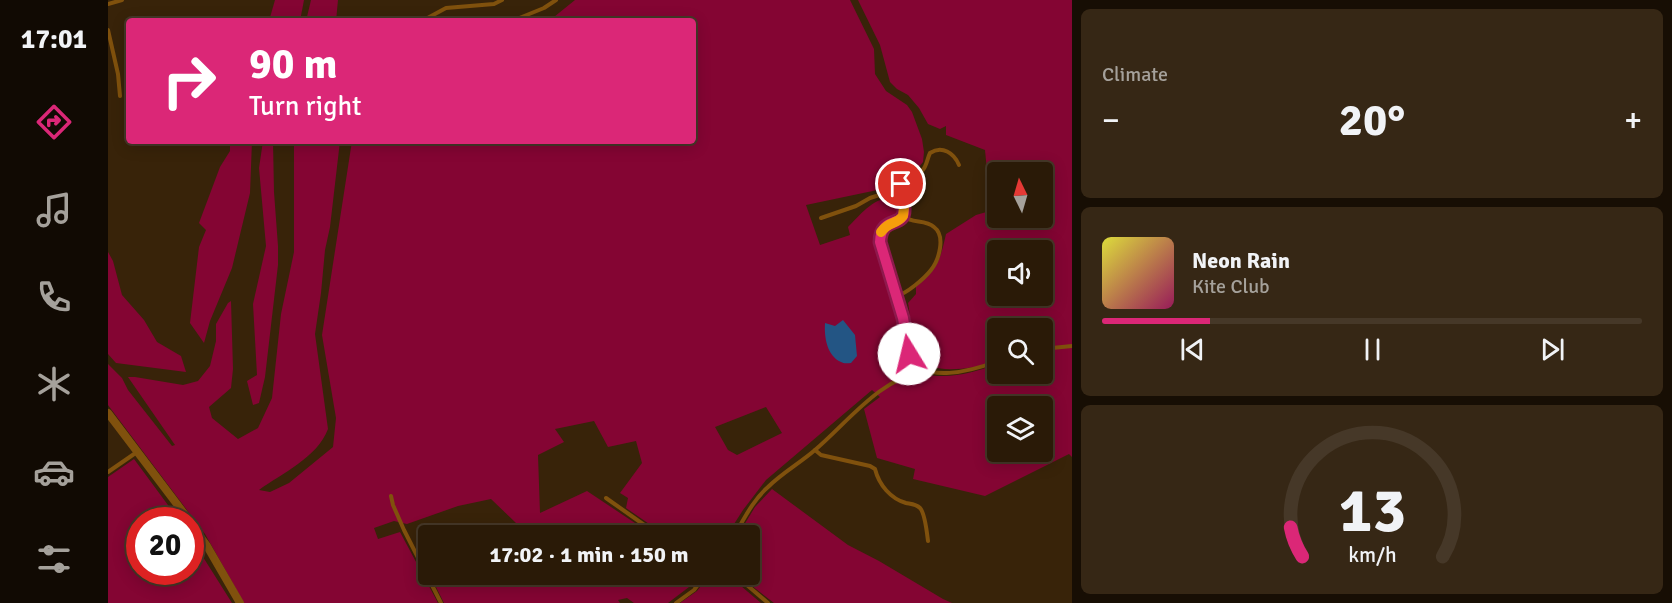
<!DOCTYPE html>
<html lang="en">
<head>
<meta charset="utf-8">
<style>
  :root { --surface:#2a1a07; --page:#362715; --text:#f1f3f6; --muted:#a5a19b; --line:#463828; --accent:#db2777 }
  body { margin:0; font-family:Signika,sans-serif; background:var(--page); color:var(--text); height:100vh; display:flex; flex-direction:column; font-size:22px; white-space:nowrap }
  * { box-sizing:border-box; margin:0 }
  p { font-size:20px; color:var(--muted) }
  .icon { flex:none; width:33px; height:33px; fill:none; stroke:currentColor; stroke-width:2; stroke-linecap:round; stroke-linejoin:round }
  .map { position:relative; flex:1; overflow:hidden }
  .details { display:flex; flex-direction:column; gap:9px; padding:9px; background:#170e04; width:600px }
  .details>* { flex:none }
  .hud { position:absolute; left:18px; top:18px; width:570px; height:126px; border-radius:6px; box-shadow:0 3px 15px #0003,0 0 0 2px var(--line); background:#db2777; color:#fff; overflow:hidden }
  .needle { width:39px; rotate:355deg }
  .fabs { position:absolute; left:879px; top:162px; display:grid; gap:12px }
  .fabs a { display:grid; place-items:center; width:66px; height:66px; border-radius:6px; background:var(--surface); box-shadow:0 3px 15px #0003,0 0 0 2px var(--line); font-size:30px }
  .speed { position:absolute; left:18px; top:507px; display:flex; gap:12px; font-size:30px; font-weight:700; text-align:center }
  .speed>* { display:grid; place-content:center; width:78px; height:78px; border-radius:50%; background:var(--surface); box-shadow:0 3px 15px #0003,0 0 0 2px var(--line); line-height:1 }
  .speed .limit { border:9px solid #d22; background:#fff; color:#111 }
  .pin { position:absolute; display:grid; place-items:center; width:51px; height:51px; color:#fff; margin:-26px; border:3px solid #fff; border-radius:50%; box-shadow:0 2px 6px #0007 }
  .me { position:absolute; width:66px; margin:-33px; rotate:351deg; stroke-linejoin:round; filter:drop-shadow(0 0 4px #0008) }
  .turn { display:flex; align-items:center; gap:21px; height:126px; padding:0 24px; font-size:27px }
  .turn .icon { width:78px; height:78px; stroke-width:2.5 }
  .turn b { display:block; font-size:42px; line-height:51px }
  .big { font-size:45px; font-weight:700; line-height:1.1 }
  .details .widget { flex:1; display:flex; flex-direction:column; justify-content:center; gap:9px; min-width:0; padding:0 21px; border-radius:9px; background:var(--page) }
  .details .dial { align-items:center; gap:0 }
  .dial svg { height:156px; overflow:visible; fill:none; stroke:var(--line); stroke-width:7; stroke-linecap:round; text-anchor:middle }
  .dial text { fill:var(--text); stroke:none }
  .song { display:flex; align-items:center; gap:18px }
  .cover { width:72px; height:72px; border-radius:9px; background:linear-gradient(135deg,hsl(60 70% 55%),hsl(330 70% 35%)) }
  .played { height:6px; border-radius:3px; background:linear-gradient(90deg,var(--accent) 20%,var(--line) 20%) }
  .keys { display:flex; justify-content:space-around; direction:ltr }
  .heat { display:flex; justify-content:space-between; align-items:center; font-size:33px; direction:ltr }
  .trip { position:absolute; left:310px; top:525px; width:342px; height:60px; border-radius:6px; background:var(--surface); box-shadow:0 3px 15px #0003,0 0 0 2px var(--line); font-weight:700; line-height:60px; text-align:center }
  main { display:flex; flex:1; min-height:0 }
  .tab-bar { display:flex; flex-direction:column; width:108px; justify-content:space-around; align-items:center; background:#110a03; color:var(--muted) }
  .tab-bar .icon { width:42px; height:42px }
  .tab-bar .on { color:var(--accent) }
  .tab-bar b { font-size:27px; color:var(--text) }
  .map>svg:first-child { display:block }
  .green { fill:#840533; fill-rule:evenodd }
  .water { fill:#235584 }
  .lines { fill:none; stroke-linecap:round; stroke-linejoin:round }
  .service { stroke:#80510d; stroke-width:4 }
  .minor { stroke:#80510d; stroke-width:8 }
  .route-casing { stroke:#8e194d; stroke-width:15 }
  .route { stroke:#db2777; stroke-width:10 }
  .slow { stroke:#f59e0b; stroke-width:10 }
</style>
</head>
<body>
<main>
<nav class="tab-bar">
<b>17:01</b>
<svg class="icon on" aria-label="directions" viewBox="0 0 24 24"><path d="M12 3l9 9-9 9-9-9zM9 14v-3h6M13 9l2 2-2 2"/></svg>
<svg class="icon" aria-label="music" viewBox="0 0 24 24"><path d="M9 18V5l10-2v13"/><circle cx="6" cy="18" r="3"/><circle cx="16" cy="16" r="3"/></svg>
<svg class="icon" aria-label="phone" viewBox="0 0 24 24"><path d="M5 4h4l2 5-3 2q2 4 5 5l2-3 5 2v4C11 20 4 13 5 4z"/></svg>
<svg class="icon" aria-label="climate" viewBox="0 0 24 24"><path d="M12 3v18M4 7l16 10M4 17L20 7"/></svg>
<svg class="icon" aria-label="car" viewBox="0 0 24 24"><path d="M5 17H2v-5l4-1 3-4h7l3 4 3 1v5h-3M9 17h6M6 11h13"/><circle cx="7" cy="17" r="2"/><circle cx="17" cy="17" r="2"/></svg>
<svg class="icon" aria-label="filters" viewBox="0 0 24 24"><path d="M4 7h16M4 17h16"/><circle cx="9" cy="7" r="2"/><circle cx="15" cy="17" r="2"/></svg>
</nav>
<div class="map">
<svg width="964" height="603" viewBox="0 0 964 603">
  <rect width="100%" height="100%" fill="#382309"/>
  <g class="green">
    <polygon points="167,0 196,0 192,21 161,21"/>
    <polygon points="203,0 230,0 228,21 198,21"/>
    <path d="M467 0H742L766 49 767 74 778 91 799 105 804 112 814 139 816 152 815 162 811 167 779 188 698 205 712 245 742 235 740 227C753 214 768 194 788 199L793 212 790 216 774 222C771 229 769 236 770 244 772 263 781 284 786 302 789 315 795 355 802 364 819 385 864 374 885 365 863 366 823 379 809 354 805 348 802 313 800 303L808 294V286C830 269 832 260 838 234L868 215 889 209 890 218H934V172H890L889 192H881L877 150 838 135V126L832 129 820 124 811 108 800 95 789 89 782 82 772 45 750 0H964V457L961 454 877 496 805 479 807 469 769 458 756 409 772 397 764 390 658 480 635 510 619 535H563L547 528 518 508 520 498 512 493 534 463 528 441 500 447 486 421 447 429 456 442 430 455 432 513 479 491 545 535H387L409 524 383 499 350 506 299 524 286 521 266 528 270 539 292 532 330 603H136L97 534 0 405V364L14 378 20 390 64 446 67 445 20 377H27L75 385 90 381 102 366 108 341V324L120 303 123 301 125 369 123 388 101 407 104 418 130 439 150 428 164 398 173 314 186 252V141H232L222 227 217 250 213 293 207 334 220 429C209 458 174 473 151 490L162 492 181 483 225 447 228 418 214 335 244 141H585V21H441ZM890 250H934V296H890ZM890 328H934V374H890ZM890 406H934V452H890ZM658 407 674 433 629 455 620 450 607 427Z"/>
    <polygon points="122,141 144,141 142,193 124,268 102,321 96,343 82,323 91,247 98,230 91,223 112,167 122,151"/>
    <polygon points="155,141 165,141 166,192 170,246 170,265 157,377 151,403 145,405 139,381 149,375 145,304 158,246 151,168"/>
    <polygon points="0,252 5,261 14,295 36,320 49,342 73,356 78,372 8,363 0,354"/>
    <polygon points="26,459 71,520 32,520 32,572 82,572 83,538 124,603 0,603 0,477"/>
    <polygon points="664,489 740,545 771,561 835,599 844,603 666,603 630,575 642,574 642,536 630,535 647,507"/>
    <polygon points="602,574 620,575 653,603 572,603 589,591"/>
    <polygon points="322,575 591,575 581,587 560,603 526,603 519,598 510,600 512,603 336,603"/>
  </g>
  <path class="water" d="M735 320 747 335 749 356 743 363C740 363 736 364 733 362 719 356 716 337 717 323L727 326Z"/>
  <g class="lines">
    <g class="service">
      <polyline points="0,4 14,0"/>
      <polyline points="314,21 338,8 386,4 394,0"/>
      <polyline points="404,21 436,8 448,0"/>
      <polyline points="0,30 10,74 12,96"/>
      <path d="M790 189C792 195 795 203 796 209 797 229 773 214 772 242 780 267 790 292 795 318 797 330 796 343 801 354 814 386 866 370 890 361"/>
      <path d="M713 218 748 206 762 198 790 189C795 180 807 178 814 171 819 166 819 159 822 153 834 145 846 153 851 165"/>
      <path d="M789 296C799 293 816 279 823 270 831 260 838 236 826 227 817 219 804 224 795 216"/>
      <polyline points="934,349 964,346"/>
      <polyline points="791,378 797,368 801,355"/>
      <path d="M707 450 713 455 762 466 767 469C771 485 783 499 798 503 803 504 808 504 812 508 817 513 819 533 820 541"/>
      <polyline points="0,472 29,452"/>
      <polyline points="283,496 285,505 296,530 333,603"/>
      <polyline points="498,498 542,529 554,536"/>
      <path d="M626 536C636 519 645 500 660 487 674 473 692 463 707 450 740 422 772 378 817 371"/>
      <polyline points="626,574 660,603"/>
      <polyline points="568,603 586,590 598,574"/>
    </g>
    <g class="minor">
      <polyline points="0,413 81,520"/>
      <polyline points="82,523 99,546 132,603"/>
    </g>
  </g>
  <g class="lines">
    <g class="route-casing">
      <path id="route" d="M793 184 790 189C792 195 795 203 796 209 797 229 773 214 772 242L795 318 801 354"/>
    </g>
    <use href="#route" class="route"/>
    <path class="slow" d="M773 232C782 220 787 226 795 216L796 207"/>
  </g>
</svg>
<div class="fabs">
<a><svg class="needle" viewBox="-14 -14 28 28"><path d="M0-13l5 13h-10z" fill="#e53935"/><path d="M0 13l5-13h-10z" fill="#a5a19b"/></svg></a>
<a><svg class="icon" aria-label="sound" viewBox="0 0 24 24"><path d="M4 9h4l5-4v14l-5-4H4zM17 9q2 3 0 6"/></svg></a>
<a><svg class="icon" aria-label="search" viewBox="0 0 24 24"><circle cx="10" cy="10" r="6"/><path d="M15 15l6 6"/></svg></a>
<a><svg class="icon" aria-label="layers" viewBox="0 0 24 24"><path d="M12 4l9 5-9 5-9-5zM3 14l9 5 9-5"/></svg></a>
</div>
<div class="speed"><div class="limit">20</div></div>
<div class="pin" style="left:793px;top:184px;background:#d93025"><svg class="icon" aria-label="arrive" viewBox="0 0 24 24"><path d="M6 21V4h12l-3 4 3 4H6"/></svg></div>
<svg class="me" style="left:801px;top:354px" viewBox="-20 -20 40 40"><circle r="19" fill="#fff"/><path d="M0-13L10 11 0 6-10 11z" fill="#db2777"/></svg>
<div class="trip">17:02 · 1 min · 150 m</div>
<div class="hud">
<div class="turn"><svg class="icon" aria-label="right" viewBox="0 0 24 24"><path d="M7 20v-9h11M14 6l5 5-5 5"/></svg><div><b>90 m</b>Turn right</div></div>
</div>
</div>
<section class="details">
<div class="widget"><p>Climate</p>
<div class="heat"><a>−</a><b class="big">20°</b><a>+</a></div>
</div>
<div class="widget">
<div class="song"><i class="cover"></i><div><b>Neon Rain</b><p>Kite Club</p></div></div>
<div class="played"></div>
<div class="keys"><svg class="icon" aria-label="previous" viewBox="0 0 24 24"><path d="M18 5L8 12l10 7zM5 5v14"/></svg><svg class="icon" aria-label="pause" viewBox="0 0 24 24"><path d="M8 5v14M16 5v14"/></svg><svg class="icon" aria-label="next" viewBox="0 0 24 24"><path d="M6 5l10 7-10 7zM19 5v14"/></svg></div>
</div>
<div class="widget dial"><svg viewBox="0 0 100 80">
<path d="M14 69A42 42 0 1 1 86 69"/>
<path d="M14 69A42 42 0 0 1 8 54" stroke="#db2777"/>
<text x="50" y="56" font-size="32" font-weight="700">13</text>
<text x="50" y="72" font-size="11">km/h</text>
</svg></div>
</section>
</main>
</body>
</html>
